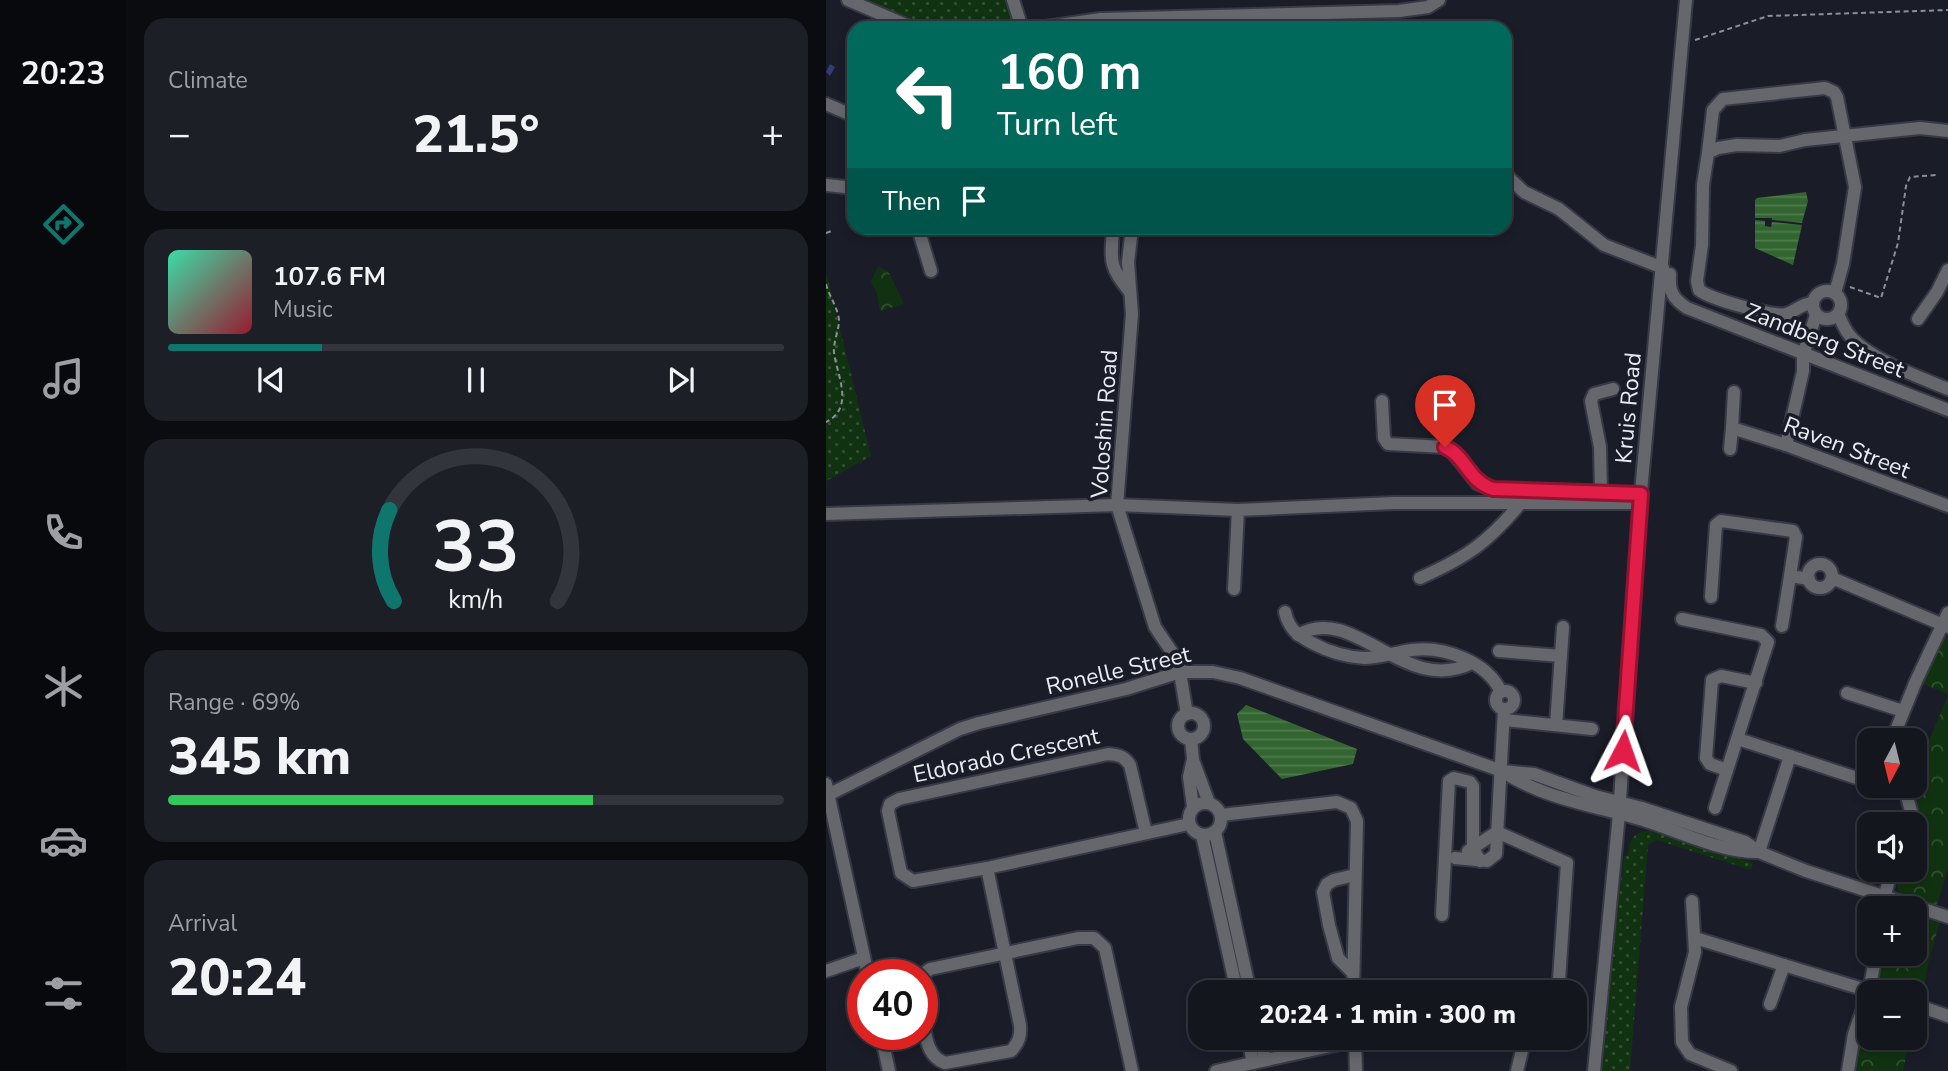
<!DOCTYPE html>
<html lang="en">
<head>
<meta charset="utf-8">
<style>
  :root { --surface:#14161e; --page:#1d1f27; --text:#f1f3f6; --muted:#9d9fa4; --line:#33353c; --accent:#0f766e }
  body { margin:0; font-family:"Nunito Sans",sans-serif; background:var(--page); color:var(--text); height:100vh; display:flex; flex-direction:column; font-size:26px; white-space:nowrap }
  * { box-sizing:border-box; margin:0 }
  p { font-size:23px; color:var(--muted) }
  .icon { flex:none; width:38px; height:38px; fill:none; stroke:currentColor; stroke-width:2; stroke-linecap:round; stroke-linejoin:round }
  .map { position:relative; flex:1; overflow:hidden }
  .panel { display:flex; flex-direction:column; gap:18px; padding:18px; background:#0b0c10; width:700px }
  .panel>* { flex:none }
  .top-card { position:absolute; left:21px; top:21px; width:665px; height:214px; border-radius:21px; box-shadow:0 4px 10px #0003,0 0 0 2px var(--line); background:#00695c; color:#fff; overflow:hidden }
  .needle { width:46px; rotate:187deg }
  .tools { position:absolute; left:1031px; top:728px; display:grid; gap:14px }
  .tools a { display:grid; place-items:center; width:70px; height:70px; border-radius:14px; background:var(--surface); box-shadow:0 4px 10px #0003,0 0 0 2px var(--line); font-size:35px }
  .speed { position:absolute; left:21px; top:959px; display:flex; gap:14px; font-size:35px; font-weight:700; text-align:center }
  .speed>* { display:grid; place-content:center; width:91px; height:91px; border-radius:50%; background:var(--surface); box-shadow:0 4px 10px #0003,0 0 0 2px var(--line); line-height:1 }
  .speed .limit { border:10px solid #d22; background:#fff; color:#111 }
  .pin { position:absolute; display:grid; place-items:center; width:60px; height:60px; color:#fff; margin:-72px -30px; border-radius:50% 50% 50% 0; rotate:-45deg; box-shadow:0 0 7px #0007 }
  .pin .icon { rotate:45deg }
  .me { position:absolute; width:77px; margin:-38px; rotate:4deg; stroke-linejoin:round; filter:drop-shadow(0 0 5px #0008) }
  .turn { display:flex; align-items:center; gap:24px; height:147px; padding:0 35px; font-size:32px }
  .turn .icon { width:91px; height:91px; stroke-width:2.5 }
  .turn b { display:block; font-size:49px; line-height:60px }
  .then { display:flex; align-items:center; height:66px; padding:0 35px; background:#0003; gap:14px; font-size:26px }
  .big { font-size:52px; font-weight:800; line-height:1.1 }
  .panel .tile { flex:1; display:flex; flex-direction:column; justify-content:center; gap:10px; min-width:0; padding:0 24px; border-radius:21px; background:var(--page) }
  .panel .dial { align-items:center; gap:0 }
  .dial svg { height:182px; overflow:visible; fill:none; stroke:var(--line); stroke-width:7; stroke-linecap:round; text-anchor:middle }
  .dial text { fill:var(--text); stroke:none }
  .song { display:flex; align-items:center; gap:21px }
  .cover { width:84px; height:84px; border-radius:10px; background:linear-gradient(135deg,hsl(160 70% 55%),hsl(350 70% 35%)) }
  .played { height:7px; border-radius:4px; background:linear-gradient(90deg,var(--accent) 25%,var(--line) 25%) }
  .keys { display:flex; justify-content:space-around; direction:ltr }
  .heat { display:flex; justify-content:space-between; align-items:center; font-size:38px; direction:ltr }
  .charge { height:10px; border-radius:5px; background:linear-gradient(90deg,#34c759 69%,var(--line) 0) }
  .trip { position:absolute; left:362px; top:980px; width:399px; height:70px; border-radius:21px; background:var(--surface); box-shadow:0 4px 10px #0003,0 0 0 2px var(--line); font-weight:800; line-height:70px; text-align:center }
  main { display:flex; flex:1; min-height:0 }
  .menu { display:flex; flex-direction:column; width:126px; justify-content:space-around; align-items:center; background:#08090c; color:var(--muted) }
  .menu .icon { width:49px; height:49px }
  .menu .on { color:var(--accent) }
  .menu b { font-size:32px; color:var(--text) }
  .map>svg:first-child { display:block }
  .grass { fill:url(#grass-dots) }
  .park { fill:url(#park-crowns) }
  .water { fill:url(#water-rules) }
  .building { fill:#303d77 }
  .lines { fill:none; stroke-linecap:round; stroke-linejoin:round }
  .minor-casing { stroke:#373a44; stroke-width:16 }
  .path { stroke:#8c8f98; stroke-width:2; stroke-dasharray:5 3.5; stroke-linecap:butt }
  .minor { stroke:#65676d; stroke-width:12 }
  .route-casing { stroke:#92132f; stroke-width:18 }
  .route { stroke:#e11d48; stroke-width:12 }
  .labels { text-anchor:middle; stroke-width:7; stroke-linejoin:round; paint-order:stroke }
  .street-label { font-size:23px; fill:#e9ecf3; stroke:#1a1d28 }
</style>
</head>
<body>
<main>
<nav class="menu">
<b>20:23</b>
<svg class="icon on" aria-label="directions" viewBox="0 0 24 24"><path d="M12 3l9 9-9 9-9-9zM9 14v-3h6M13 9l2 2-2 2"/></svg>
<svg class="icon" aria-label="music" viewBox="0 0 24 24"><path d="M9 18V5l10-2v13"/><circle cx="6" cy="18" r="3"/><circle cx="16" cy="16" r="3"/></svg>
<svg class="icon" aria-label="phone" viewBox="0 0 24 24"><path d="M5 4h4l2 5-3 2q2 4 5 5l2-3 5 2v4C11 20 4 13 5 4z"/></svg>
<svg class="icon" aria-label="climate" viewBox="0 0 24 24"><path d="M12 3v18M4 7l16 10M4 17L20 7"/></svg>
<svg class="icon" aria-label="car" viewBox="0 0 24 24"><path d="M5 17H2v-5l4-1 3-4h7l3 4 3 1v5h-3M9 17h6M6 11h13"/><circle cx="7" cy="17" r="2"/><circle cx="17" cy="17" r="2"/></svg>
<svg class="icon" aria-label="filters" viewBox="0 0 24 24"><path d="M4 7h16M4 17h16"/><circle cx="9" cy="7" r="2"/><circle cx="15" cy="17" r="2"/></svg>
</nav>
<section class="panel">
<div class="tile"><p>Climate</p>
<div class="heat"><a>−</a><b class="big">21.5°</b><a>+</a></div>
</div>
<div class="tile">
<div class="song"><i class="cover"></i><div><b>107.6 FM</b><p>Music</p></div></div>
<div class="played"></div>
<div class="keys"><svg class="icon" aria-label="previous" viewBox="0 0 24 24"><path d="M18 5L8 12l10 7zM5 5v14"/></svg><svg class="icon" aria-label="pause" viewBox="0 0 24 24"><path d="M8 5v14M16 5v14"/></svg><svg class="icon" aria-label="next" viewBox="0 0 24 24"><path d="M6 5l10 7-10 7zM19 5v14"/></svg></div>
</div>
<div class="tile dial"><svg viewBox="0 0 100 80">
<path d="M14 69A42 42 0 1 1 86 69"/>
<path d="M14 69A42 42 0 0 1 12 29" stroke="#0f766e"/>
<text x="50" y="56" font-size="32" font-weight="700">33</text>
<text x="50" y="72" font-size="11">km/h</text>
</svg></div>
<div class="tile"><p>Range · 69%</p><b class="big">345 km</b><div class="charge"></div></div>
<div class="tile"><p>Arrival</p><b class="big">20:24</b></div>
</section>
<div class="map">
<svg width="1122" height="1071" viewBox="0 0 1122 1071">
  <defs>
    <pattern id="grass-dots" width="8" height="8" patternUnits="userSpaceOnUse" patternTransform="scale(1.75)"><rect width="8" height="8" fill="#113210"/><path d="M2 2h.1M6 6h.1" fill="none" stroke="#345033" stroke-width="1.8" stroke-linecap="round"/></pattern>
    <pattern id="park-crowns" width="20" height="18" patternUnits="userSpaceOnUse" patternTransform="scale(1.75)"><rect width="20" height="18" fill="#113210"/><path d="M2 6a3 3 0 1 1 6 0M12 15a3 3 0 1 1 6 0" fill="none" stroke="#345033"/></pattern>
    <pattern id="water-rules" width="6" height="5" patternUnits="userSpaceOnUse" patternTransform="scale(1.75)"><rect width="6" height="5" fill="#326530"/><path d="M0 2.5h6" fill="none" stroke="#507b4e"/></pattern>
  </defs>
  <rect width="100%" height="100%" fill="#1a1d28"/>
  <g class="grass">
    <polygon points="32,0 183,0 191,25 180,28 97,28"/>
    <polygon points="0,272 45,456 0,481"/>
    <path d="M825 829 927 863 925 870 831 840 822 845 804 1071H773L798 856H802C803 841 807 831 824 831Z"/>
  </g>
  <g class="park">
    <polygon points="52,266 63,273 78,304 54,311 51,293 45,282"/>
    <polygon points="1122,636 1122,694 1095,683 1115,640"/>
    <path d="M1122 695V868L1110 907C1086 899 1065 900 1071 870H1088V824H1086L1091 801 1086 786H1088L1089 750H1099Z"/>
    <polygon points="1089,913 1114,921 1101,968 1096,1002 1089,1024 1088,992 1049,992 1055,954 1088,954"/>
    <polygon points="1043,1007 1043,1038 1084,1038 1077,1071 1028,1071 1033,1033"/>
  </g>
  <g class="water">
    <polygon points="980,192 982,201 976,223 946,220 946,218 929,218 929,200 931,198"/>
    <polygon points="929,220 939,221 939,226 945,227 946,222 976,225 967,265 929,248"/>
    <polygon points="420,705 531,749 527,764 456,779 417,739 411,714"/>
  </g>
  <g class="building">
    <polygon points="4,64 9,67 4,76 0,72"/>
    <polygon points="589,989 609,990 609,992 588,992"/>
  </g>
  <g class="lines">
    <g class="minor-casing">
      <g id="minor">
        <polyline points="22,0 87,28"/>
        <polyline points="187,0 196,28"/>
        <polyline points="213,28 275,19 573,11 602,7 613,0"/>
        <polyline points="0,104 28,116"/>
        <polyline points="882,153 887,110 897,99 999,88 1008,92 1011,97 1029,187 1017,264 1009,293"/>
        <polyline points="679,174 698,192 733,209 778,245 837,268"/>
        <polyline points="0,185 28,188"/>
        <polyline points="92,228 105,271"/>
        <path d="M287 228C285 260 282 266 304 292"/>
        <polyline points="306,228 302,262 306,314 291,505 329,627 352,661 361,714"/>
        <path d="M844 274C843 291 846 298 861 308L1122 410"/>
        <circle cx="1001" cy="305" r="14"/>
        <path d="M986 303C975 304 970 311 960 314 948 317 884 299 873 290L871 281 876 245 877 185 882 153 892 148 911 145 954 146 979 140 1094 128 1122 131"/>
        <path d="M1012 314C1016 322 1019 331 1025 337 1044 359 1095 378 1122 389"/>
        <polyline points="1092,319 1111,292 1122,270"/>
        <polyline points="908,392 906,428 960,445 1122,506"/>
        <polyline points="556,401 558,438 562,444 619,447 624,449 652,484 667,489 815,494"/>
        <polyline points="960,445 977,371 977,355 990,315"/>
        <polyline points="904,449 906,428"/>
        <polyline points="775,491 774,447 765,401 768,394 787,389"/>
        <polyline points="0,514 291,505 412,510"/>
        <circle cx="994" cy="576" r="12"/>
        <path d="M594 578C641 557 661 543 694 504"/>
        <polyline points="1006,578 1122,627"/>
        <polyline points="408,589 412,510 568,503 814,503"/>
        <polyline points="885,597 890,525 895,521 967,531 970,537 964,576"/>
        <path d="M459 612C463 629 471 635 486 643 503 652 519 657 538 658 554 658 570 652 586 650 617 646 661 661 675 692"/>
        <polyline points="856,619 935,635 942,642 889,808"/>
        <polyline points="956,626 964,576 983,579"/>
        <path d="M472 635C528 602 578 697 646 663"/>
        <polyline points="673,651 735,656"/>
        <circle cx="679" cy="700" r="9"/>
        <polyline points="1021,693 1077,711"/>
        <circle cx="365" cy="726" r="13"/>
        <polyline points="678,720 766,729"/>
        <polyline points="730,725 737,627"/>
        <polyline points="365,739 367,759 363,777 367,807"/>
        <polyline points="912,739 1043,782"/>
        <polyline points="1066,740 1090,681 1122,613"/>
        <polyline points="367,760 383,803"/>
        <polyline points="901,770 884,764 880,758 886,680 895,676 930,683"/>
        <path d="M678 772C717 799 776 807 820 821 855 832 897 853 933 852"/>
        <polyline points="0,784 42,975"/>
        <polyline points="1078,786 1085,811 1082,824"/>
        <polyline points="2,795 134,729 153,723 300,689 354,672 387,672 414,678 676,771 708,774 769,796 816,808 919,842 933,852 980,871 1122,917"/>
        <circle cx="379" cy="819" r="16"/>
        <polyline points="395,815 511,802 525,808 531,821 527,992"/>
        <polyline points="389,832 424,992"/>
        <polyline points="671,832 741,863 733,980"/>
        <path d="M320 833 304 765C298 756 293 755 282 754L73 799 64 804 62 811 75 873 87 881 161 868 363 824"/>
        <polyline points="376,835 411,992"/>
        <polyline points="642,851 671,832"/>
        <polyline points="933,852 964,756"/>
        <polyline points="629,858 661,861 670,854 678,709"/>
        <polyline points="866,901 869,952 855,1007 856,1042 864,1054 905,1071"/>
        <polyline points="1055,908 1066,870"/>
        <polyline points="616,915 623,781 628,778 644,782 647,786 647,848 654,861"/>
        <polyline points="869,938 1043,991"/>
        <polyline points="0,971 38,958"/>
        <polyline points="527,973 512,958 503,925 497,892 501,884 508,880 529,875"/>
        <polyline points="96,975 104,969 252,938 268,938 279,948 306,1071"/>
        <polyline points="704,992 704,991"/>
        <polyline points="1043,992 1050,954"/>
        <polyline points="944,1004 958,965"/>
        <polyline points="1096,1007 1122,1016"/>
        <path d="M96 1017C100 1035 100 1056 119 1063L185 1051C193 1042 195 1036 194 1025L161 868"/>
        <polyline points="55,1034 63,1071"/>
        <polyline points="422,1038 427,1063"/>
        <polyline points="434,1038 439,1060"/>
        <polyline points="529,1038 530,1071"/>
        <polyline points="655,1038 698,1045"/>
        <polyline points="390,1071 541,1038"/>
        <polyline points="691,1071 699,1038"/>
        <polyline points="768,1071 793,814 814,503 860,0"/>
        <polyline points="1022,1071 1028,1034 1043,992"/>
      </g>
    </g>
    <g class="path">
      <polyline points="869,40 942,16 1122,10"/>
      <polyline points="0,233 8,230"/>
      <path d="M0 284C3 296 12 308 13 320 13 331 7 342 8 353 11 375 29 408 0 422"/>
      <polyline points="1024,287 1055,298 1072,243 1080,186 1084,177 1111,175"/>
    </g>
    <use href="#minor" class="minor"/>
  </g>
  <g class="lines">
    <g class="route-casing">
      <path id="route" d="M619 447C640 456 642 481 667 489L815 494 797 751"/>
    </g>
    <use href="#route" class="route"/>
  </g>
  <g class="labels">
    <g class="street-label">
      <text transform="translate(999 340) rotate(21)" y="8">Zandberg Street</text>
      <text transform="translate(802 408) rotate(-85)" y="8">Kruis Road</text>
      <text transform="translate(278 424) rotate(-86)" y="8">Voloshin Road</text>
      <text transform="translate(1021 447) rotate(21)" y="8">Raven Street</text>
      <text transform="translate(292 670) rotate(-13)" y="8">Ronelle Street</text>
      <text transform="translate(180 755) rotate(-12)" y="8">Eldorado Crescent</text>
    </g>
  </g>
</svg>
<div class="tools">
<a><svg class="needle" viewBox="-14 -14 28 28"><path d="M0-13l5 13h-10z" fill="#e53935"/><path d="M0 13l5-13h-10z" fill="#9d9fa4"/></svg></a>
<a><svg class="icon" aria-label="sound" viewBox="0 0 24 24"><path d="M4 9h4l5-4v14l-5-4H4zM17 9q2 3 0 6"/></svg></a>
<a>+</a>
<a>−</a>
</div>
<div class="speed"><div class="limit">40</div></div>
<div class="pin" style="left:619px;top:447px;background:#d93025"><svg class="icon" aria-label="arrive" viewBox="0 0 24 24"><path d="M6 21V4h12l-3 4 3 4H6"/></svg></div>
<svg class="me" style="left:797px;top:751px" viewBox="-20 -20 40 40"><path d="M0-17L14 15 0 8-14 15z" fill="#e11d48" stroke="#fff" stroke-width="4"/></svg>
<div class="trip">20:24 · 1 min · 300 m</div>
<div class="top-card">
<div class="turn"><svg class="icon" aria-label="left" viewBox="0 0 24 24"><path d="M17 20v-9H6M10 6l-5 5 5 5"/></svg><div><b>160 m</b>Turn left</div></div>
<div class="then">Then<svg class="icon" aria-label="arrive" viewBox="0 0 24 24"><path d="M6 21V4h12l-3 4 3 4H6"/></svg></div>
</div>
</div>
</main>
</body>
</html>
